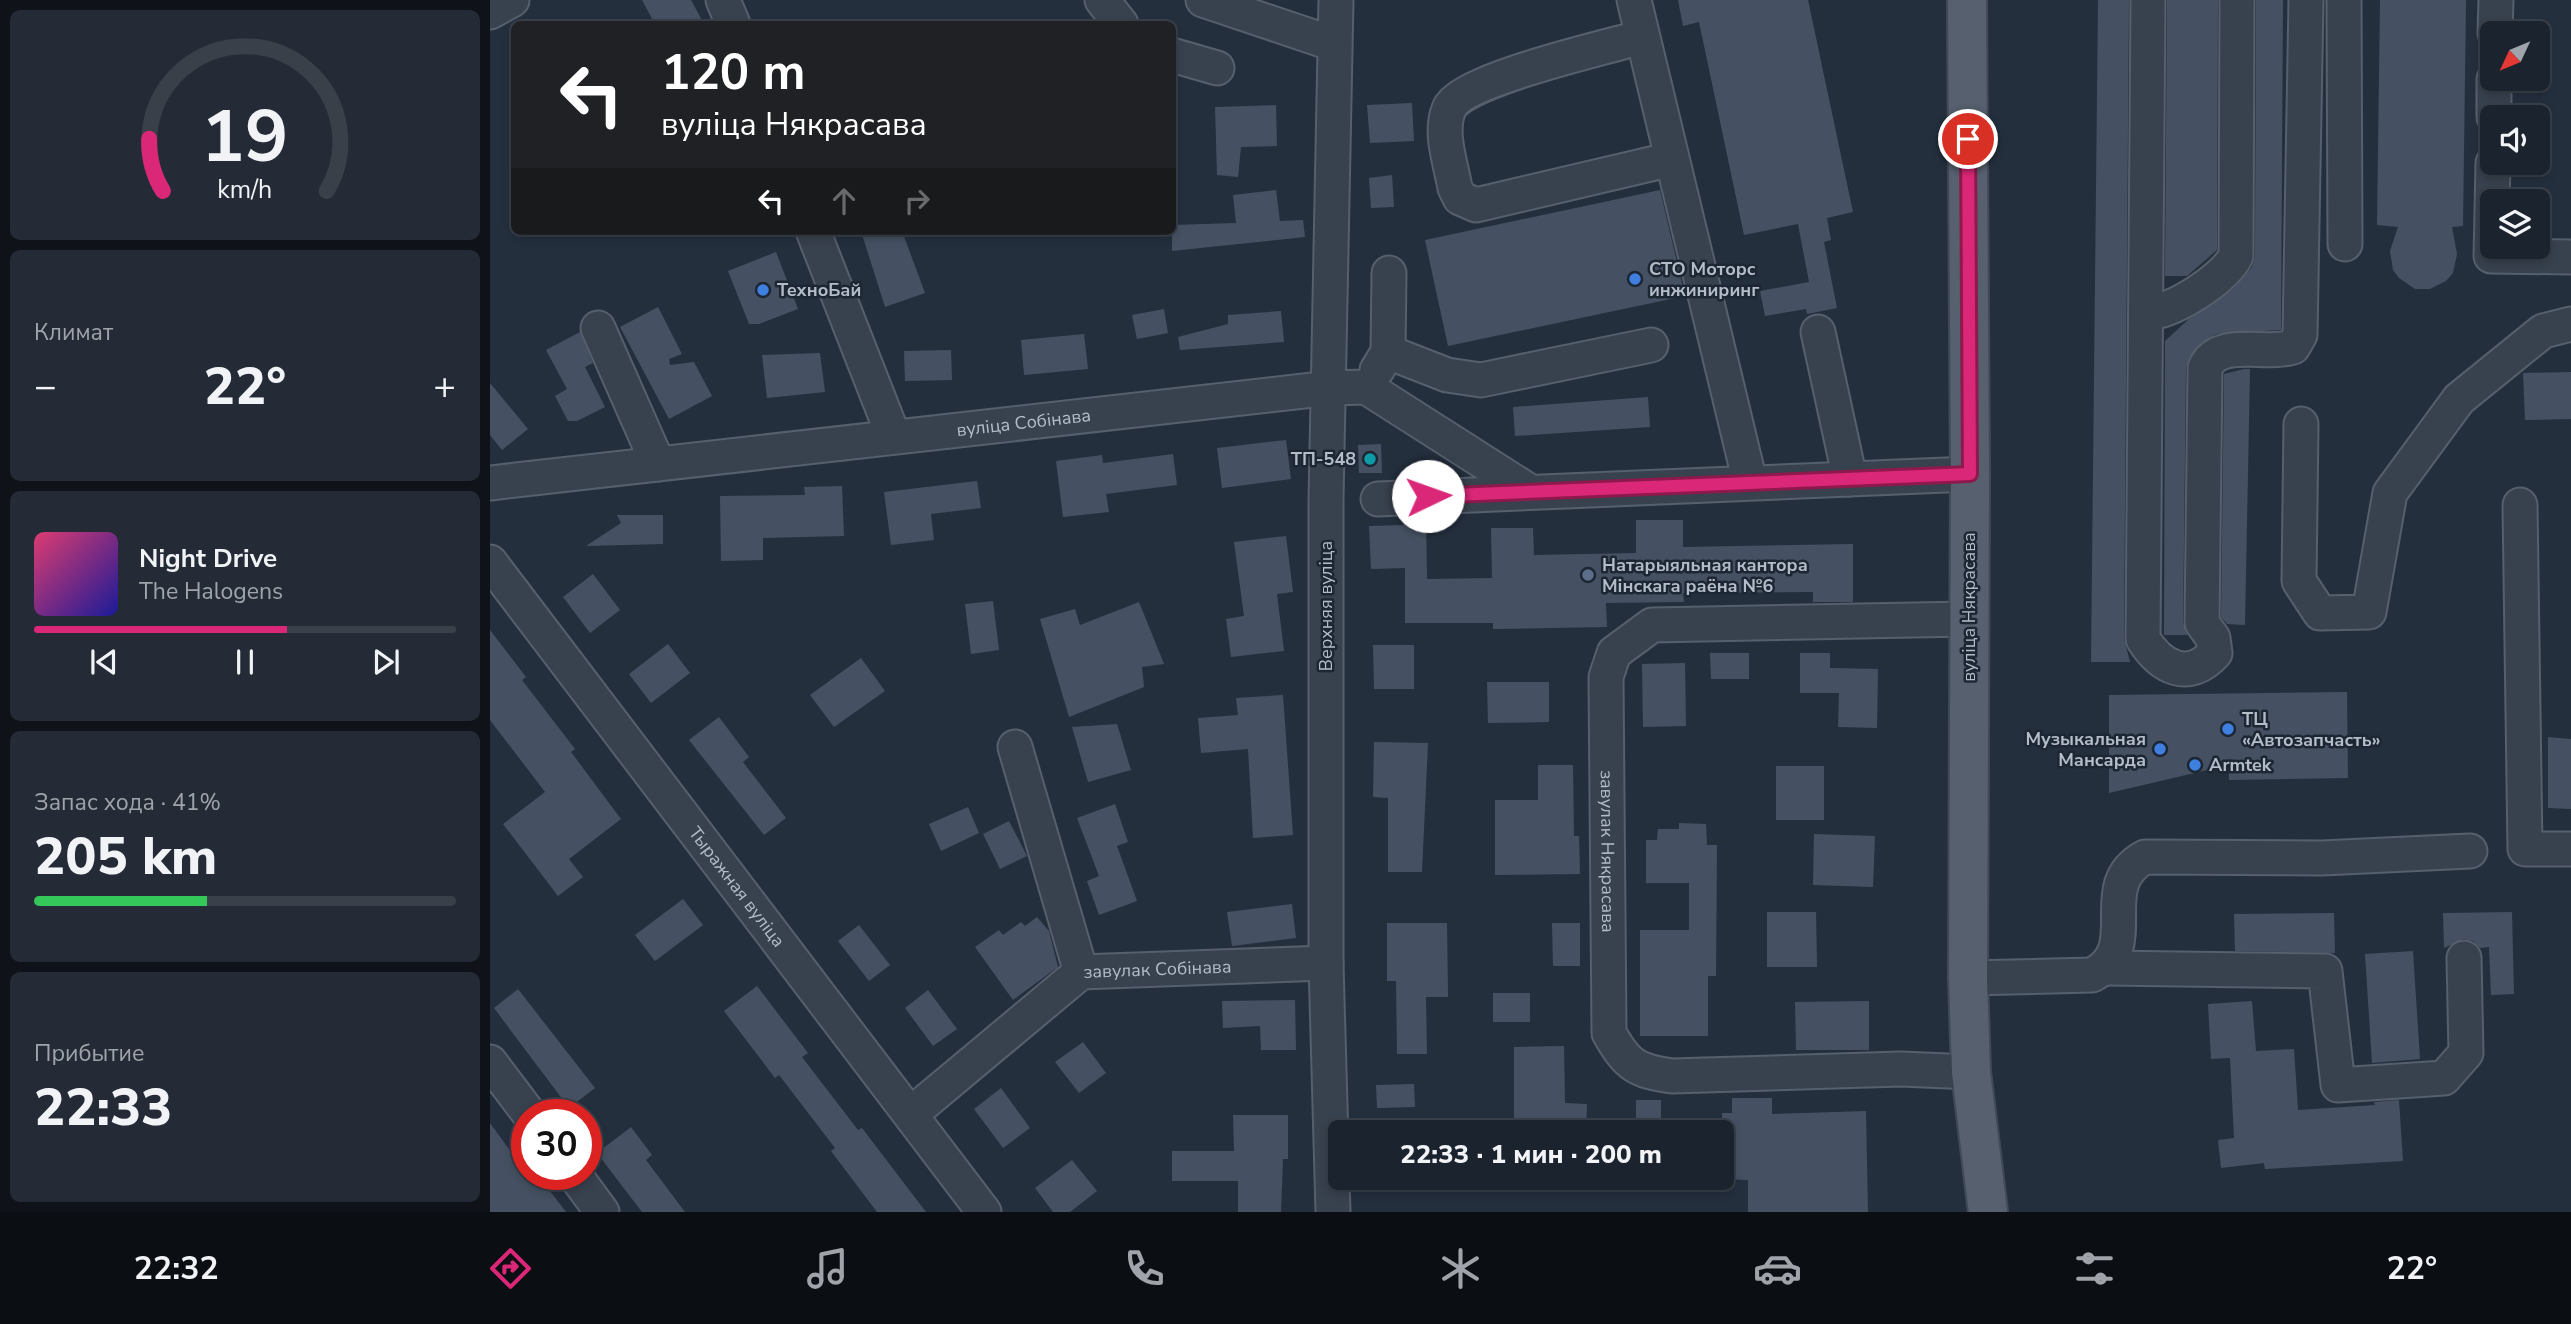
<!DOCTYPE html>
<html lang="ru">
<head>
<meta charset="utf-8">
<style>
  :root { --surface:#1b232e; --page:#242b36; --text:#f1f3f6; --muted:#a0a4aa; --line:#39404a; --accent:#db2777 }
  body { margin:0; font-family:"Nunito Sans",sans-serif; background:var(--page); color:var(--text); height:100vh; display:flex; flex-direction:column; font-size:26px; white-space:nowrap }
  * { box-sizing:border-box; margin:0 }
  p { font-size:23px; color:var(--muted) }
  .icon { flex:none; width:38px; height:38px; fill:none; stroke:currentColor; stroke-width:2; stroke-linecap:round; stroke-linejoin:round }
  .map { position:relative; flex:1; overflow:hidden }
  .sheet { display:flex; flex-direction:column; gap:10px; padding:10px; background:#0f1319; width:490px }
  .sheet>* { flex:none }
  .banner { position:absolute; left:21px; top:21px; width:665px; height:214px; border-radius:10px; box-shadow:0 4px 10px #0003,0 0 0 2px var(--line); background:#202124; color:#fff; overflow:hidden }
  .needle { width:46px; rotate:226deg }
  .fabs { position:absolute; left:1990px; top:21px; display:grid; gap:14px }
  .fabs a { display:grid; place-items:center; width:70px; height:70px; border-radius:10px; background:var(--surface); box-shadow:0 4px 10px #0003,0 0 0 2px var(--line); font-size:35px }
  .speed { position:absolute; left:21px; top:1099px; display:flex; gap:14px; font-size:35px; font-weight:700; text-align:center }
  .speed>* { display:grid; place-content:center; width:91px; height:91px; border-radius:50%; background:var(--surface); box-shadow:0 4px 10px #0003,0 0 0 2px var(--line); line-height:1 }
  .speed .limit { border:10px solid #d22; background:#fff; color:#111 }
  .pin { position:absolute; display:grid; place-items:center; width:60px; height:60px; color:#fff; margin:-30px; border:4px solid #fff; border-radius:50%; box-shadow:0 2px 7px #0007 }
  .me { position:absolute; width:77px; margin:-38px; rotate:87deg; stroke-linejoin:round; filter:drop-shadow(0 0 5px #0008) }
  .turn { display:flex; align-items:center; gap:24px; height:147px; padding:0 35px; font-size:32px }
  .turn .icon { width:91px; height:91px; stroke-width:2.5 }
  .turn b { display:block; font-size:49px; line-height:60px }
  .lanes { display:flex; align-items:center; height:66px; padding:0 35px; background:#0003; justify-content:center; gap:35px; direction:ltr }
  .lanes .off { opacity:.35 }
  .big { font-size:52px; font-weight:800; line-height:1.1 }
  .sheet .tile { flex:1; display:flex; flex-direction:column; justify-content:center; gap:10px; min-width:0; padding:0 24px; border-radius:10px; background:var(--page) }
  .sheet .dial { align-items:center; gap:0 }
  .dial svg { height:182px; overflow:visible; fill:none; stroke:var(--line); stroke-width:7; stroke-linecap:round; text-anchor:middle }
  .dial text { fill:var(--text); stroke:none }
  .song { display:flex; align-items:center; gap:21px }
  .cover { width:84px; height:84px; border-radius:10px; background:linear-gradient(135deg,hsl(340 70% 55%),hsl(240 70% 35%)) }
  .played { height:7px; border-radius:4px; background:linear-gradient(90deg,var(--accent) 60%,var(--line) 60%) }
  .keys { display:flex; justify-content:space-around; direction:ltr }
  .heat { display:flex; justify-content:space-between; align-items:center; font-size:38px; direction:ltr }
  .charge { height:10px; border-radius:5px; background:linear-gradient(90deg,#34c759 41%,var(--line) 0) }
  .trip { position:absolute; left:838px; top:1120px; width:406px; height:70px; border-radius:10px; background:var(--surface); box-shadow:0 4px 10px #0003,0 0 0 2px var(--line); font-weight:800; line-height:70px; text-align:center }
  .menu { display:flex; height:112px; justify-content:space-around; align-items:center; background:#0b0e12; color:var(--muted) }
  .menu .icon { width:49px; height:49px }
  .menu .active { color:var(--accent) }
  .menu b { font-size:32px; color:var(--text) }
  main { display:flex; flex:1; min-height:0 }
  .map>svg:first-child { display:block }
  .building { fill:#455162 }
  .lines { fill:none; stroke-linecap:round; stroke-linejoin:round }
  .minor-casing { stroke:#565f6c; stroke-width:37 }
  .major-casing { stroke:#414a57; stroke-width:42 }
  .minor { stroke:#38414e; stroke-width:33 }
  .major { stroke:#56606e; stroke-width:38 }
  .route-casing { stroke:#8e194d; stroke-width:18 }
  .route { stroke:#db2777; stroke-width:12 }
  .shop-dot { fill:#3f7fe0; stroke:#1d2633; stroke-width:2.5 }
  .culture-dot { fill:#0f9aa8; stroke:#1d2633; stroke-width:2.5 }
  .service-dot { fill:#5c6f8a; stroke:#1d2633; stroke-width:2.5 }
  .labels { text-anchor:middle; stroke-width:5; stroke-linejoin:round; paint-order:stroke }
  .poi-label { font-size:18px; font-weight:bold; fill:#b4bcc9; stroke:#1d2633; text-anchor:start }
  .street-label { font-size:18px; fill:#b4bcc9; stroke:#1d2633 }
</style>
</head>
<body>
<main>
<section class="sheet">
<div class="tile dial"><svg viewBox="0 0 100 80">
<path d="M14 69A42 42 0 1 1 86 69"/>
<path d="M14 69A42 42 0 0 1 8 46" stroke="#db2777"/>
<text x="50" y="56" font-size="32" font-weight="700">19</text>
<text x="50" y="72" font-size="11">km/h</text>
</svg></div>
<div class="tile"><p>Климат</p>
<div class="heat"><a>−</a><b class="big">22°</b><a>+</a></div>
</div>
<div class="tile">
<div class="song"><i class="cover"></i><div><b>Night Drive</b><p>The Halogens</p></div></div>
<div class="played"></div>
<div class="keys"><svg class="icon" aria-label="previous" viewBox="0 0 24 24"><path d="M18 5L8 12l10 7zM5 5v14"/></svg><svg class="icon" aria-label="pause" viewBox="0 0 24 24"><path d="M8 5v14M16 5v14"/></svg><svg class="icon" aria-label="next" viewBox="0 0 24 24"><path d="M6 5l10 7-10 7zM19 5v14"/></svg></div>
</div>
<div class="tile"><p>Запас хода · 41%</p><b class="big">205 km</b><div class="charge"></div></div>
<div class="tile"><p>Прибытие</p><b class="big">22:33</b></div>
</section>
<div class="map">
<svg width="2081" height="1212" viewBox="0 0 2081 1212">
  <rect width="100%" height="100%" fill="#242f3e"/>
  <g class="building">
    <polygon points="152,0 201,0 214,24 165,24"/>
    <polygon points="1188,0 1318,0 1363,212 1337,218 1341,240 1334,242 1347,308 1317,314 1316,309 1275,316 1270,291 1319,282 1308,224 1254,235 1209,22 1193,26"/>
    <polygon points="1608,0 1639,0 1634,639 1640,662 1601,662"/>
    <polygon points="1677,0 1728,0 1727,250 1697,276 1675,276"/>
    <polygon points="1766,0 1793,0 1791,330 1726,334 1711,343 1699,358 1696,368 1693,623 1697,635 1674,635 1675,341 1699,319 1744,288 1762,267 1765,257"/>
    <polygon points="1890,0 1976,0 1973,226 1962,227 1967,254 1963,273 1956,281 1940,289 1925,289 1909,278 1903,270 1900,251 1908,227 1887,225"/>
    <polygon points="922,103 924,141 880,143 877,105"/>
    <polygon points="786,105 787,146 751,147 748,177 727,175 725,107"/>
    <polygon points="902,175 904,207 881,208 879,178"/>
    <polygon points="786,190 790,221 813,220 815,237 682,251 682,225 746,223 743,195"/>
    <polygon points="1170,190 1195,296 958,346 935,240"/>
    <polygon points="371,231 412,231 435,293 395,307"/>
    <polygon points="286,252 308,309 269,324 259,324 238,271"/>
    <polygon points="168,307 192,354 179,359 180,365 204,362 222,396 179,419 130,327"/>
    <polygon points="674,309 678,333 647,339 642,315"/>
    <polygon points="791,311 794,342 690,350 688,337 738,324 738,315"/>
    <polygon points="90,332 103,363 95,367 115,407 87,421 78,421 65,396 77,389 56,350"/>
    <polygon points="594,334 598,369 534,375 531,340"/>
    <polygon points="461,350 462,380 415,381 414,351"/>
    <polygon points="330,353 335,392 277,398 272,355"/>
    <polygon points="1754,369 1760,369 1755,625 1737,624 1731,617 1734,374"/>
    <polygon points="2081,372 2081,419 2035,420 2033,373"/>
    <polygon points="0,383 38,429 12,450 0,435"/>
    <polygon points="1158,397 1160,427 1025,436 1023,407"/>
    <polygon points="796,440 801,479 732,488 727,448"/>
    <polygon points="891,444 892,473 869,473 868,445"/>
    <polygon points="683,454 687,485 616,494 619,512 573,517 566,461 612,455 613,463"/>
    <polygon points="487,481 491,508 441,514 444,540 401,545 394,492"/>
    <polygon points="352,486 354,536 273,538 273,560 231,561 230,496 315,495 314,487"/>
    <polygon points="127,515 173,515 173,544 96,546 131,523"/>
    <polygon points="936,516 937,579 1002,578 1001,528 1043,528 1044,555 1146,553 1146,520 1193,520 1193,547 1363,544 1363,602 1323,602 1323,592 1193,593 1194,602 1116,603 1117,627 1003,629 1003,623 915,623 915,568 881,569 879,526 914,525 914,517"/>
    <polygon points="796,536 803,592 787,594 794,651 741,657 736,619 754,616 744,542"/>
    <polygon points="103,574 130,610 100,633 73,597"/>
    <polygon points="503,601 509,650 481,654 475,604"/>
    <polygon points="649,602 674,664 652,667 654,687 579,717 550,619 585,609 590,625"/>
    <polygon points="0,630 36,677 32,680 85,749 81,752 131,819 79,859 93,877 68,896 13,824 55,792 0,720"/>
    <polygon points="178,644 200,673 161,703 139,674"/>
    <polygon points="883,645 924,645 924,689 884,689"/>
    <polygon points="1220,653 1259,653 1259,679 1221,679"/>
    <polygon points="1310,653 1340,653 1340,668 1388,669 1387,728 1348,727 1349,693 1310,693"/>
    <polygon points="371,658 395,691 344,727 320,695"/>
    <polygon points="1195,663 1196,726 1153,727 1152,664"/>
    <polygon points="997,682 1059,682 1059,722 998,723"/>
    <polygon points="1857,692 1858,778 1739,780 1739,765 1619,793 1619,695"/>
    <polygon points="793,695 803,835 763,838 758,749 711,753 708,718 748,715 746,698"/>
    <polygon points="229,717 259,757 253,762 296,818 274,835 199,740"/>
    <polygon points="627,724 641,770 598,782 582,727"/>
    <polygon points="2058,737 2081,739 2081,809 2058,808"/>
    <polygon points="884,742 938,743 932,872 898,872 898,798 883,797"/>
    <polygon points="1048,765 1083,765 1084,836 1089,836 1090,874 1005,875 1005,800 1048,800"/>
    <rect x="1286" y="766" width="48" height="54"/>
    <polygon points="625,804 638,842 627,846 647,901 609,915 597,881 609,876 587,818"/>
    <polygon points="478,807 489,833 451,851 439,824"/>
    <polygon points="519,821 537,856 510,869 493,834"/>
    <polygon points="1189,823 1216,824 1217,845 1227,845 1226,976 1218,976 1218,1036 1150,1036 1150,930 1199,930 1199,883 1156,883 1156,840 1167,840 1168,829 1189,829"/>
    <polygon points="1324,834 1385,836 1383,887 1323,885"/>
    <polygon points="193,899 213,925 165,961 145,935"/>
    <polygon points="802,904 806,938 742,946 737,912"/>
    <polygon points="1277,912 1326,912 1327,967 1277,967"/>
    <polygon points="2022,912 2024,994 2001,995 1999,947 1990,948 1983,941 1973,939 1954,948 1953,913"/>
    <polygon points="1844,913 1845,953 1745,951 1744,914"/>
    <polygon points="547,917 559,931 568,967 523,1000 485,947 509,930 513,935 531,922 535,926"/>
    <polygon points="897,923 957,923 958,997 936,997 937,1054 907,1054 906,981 897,981"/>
    <polygon points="1062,923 1090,923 1090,966 1063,966"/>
    <polygon points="369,925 400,965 379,981 348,941"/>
    <polygon points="1923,951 1930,1059 1882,1063 1875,954"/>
    <polygon points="267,986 318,1053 312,1057 368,1130 372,1128 436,1212 387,1212 341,1151 345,1148 289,1075 285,1078 234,1011"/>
    <polygon points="28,989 105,1088 79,1108 4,1008"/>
    <polygon points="438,990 467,1029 443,1046 415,1008"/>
    <rect x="1003" y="993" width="37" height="29"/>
    <polygon points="805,1000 806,1050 771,1050 770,1026 733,1028 732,1001"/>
    <polygon points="1379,1001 1379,1050 1306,1050 1305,1002"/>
    <polygon points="1762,1001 1766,1051 1804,1049 1808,1110 1885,1105 1884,1102 1909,1100 1913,1161 1775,1169 1774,1163 1731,1168 1728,1140 1744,1138 1740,1058 1721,1059 1718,1004"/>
    <polygon points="593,1042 616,1073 589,1093 565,1062"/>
    <polygon points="1074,1046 1075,1103 1097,1104 1096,1132 1024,1132 1024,1047"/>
    <polygon points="924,1084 925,1107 887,1108 886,1085"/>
    <polygon points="511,1088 540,1128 513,1148 484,1109"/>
    <polygon points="1242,1098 1282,1098 1282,1114 1376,1111 1378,1212 1258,1212 1258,1180 1232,1179 1232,1113 1242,1113"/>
    <rect x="1146" y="1100" width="25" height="32"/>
    <polygon points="743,1115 798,1115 798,1159 793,1159 791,1212 748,1212 748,1181 682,1181 682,1151 744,1151"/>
    <polygon points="0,1123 37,1174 47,1174 76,1212 0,1212"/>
    <polygon points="141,1127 162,1155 156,1160 195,1212 152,1212 107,1153"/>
    <polygon points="582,1160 607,1191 580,1212 563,1212 545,1188"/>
  </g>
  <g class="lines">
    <g class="minor-casing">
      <g id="minor">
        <polyline points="233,0 243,24"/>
        <polyline points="612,0 631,24"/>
        <polyline points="713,0 844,44"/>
        <polyline points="1144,0 1260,482"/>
        <path d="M1658 0 1653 639C1671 668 1699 682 1725 653L1723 638 1712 623 1715 368C1728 337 1776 356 1803 347L1810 335 1816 0"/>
        <polyline points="1854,0 1855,244"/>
        <polyline points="0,12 22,0"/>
        <polyline points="2005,33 2006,0"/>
        <path d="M1152 37C1117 47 970 80 959 109 949 133 961 164 965 188L970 198 986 205 1182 159"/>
        <polyline points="682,55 727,68"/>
        <polyline points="2004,117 2004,79"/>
        <polyline points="2003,163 2001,256 2081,257"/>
        <polyline points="323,231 403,435"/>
        <path d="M1656 313C1682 313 1734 279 1746 256L1747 0"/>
        <polyline points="108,328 168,464"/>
        <polyline points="1328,332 1360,479"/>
        <polyline points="898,352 957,375 991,380 1161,345"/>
        <polyline points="887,370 898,352 899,273"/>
        <polyline points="1811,424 1809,581 1830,613 1879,612 1900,493 1969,399 2053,331 2081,324"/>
        <path id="s1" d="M0 483 840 388 876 387 1039 491"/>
        <polyline points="888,499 1480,474"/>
        <polyline points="2030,505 2035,849 2081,849"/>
        <path id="s2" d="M0 562 494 1212"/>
        <path id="s3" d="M1479 619 1162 625 1124 653 1116 677 1119 1033C1137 1065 1146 1071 1182 1076L1411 1069 1481 1072"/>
        <polyline points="525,747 591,972"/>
        <polyline points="1617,968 1835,971 1848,1085 1954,1078 1976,1053 1974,958"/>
        <path d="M1478 978 1602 975C1656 948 1601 886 1655 857L1832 858 1980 851"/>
        <polyline points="0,1062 40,1115"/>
        <path id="s4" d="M421 1114 591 972 836 963"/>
        <polyline points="84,1174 112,1212"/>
        <polyline points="843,1212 836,963 836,500 846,0"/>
      </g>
    </g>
    <g class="major-casing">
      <polyline id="major" points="1477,0 1480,474 1478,978 1481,1072 1498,1212"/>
    </g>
    <use href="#minor" class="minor"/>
    <use href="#major" class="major"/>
  </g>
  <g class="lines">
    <g class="route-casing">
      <polyline id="route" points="938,496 1480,474 1478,139"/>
    </g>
    <use href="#route" class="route"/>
  </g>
  <g class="shop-dot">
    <circle cx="1145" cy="279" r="7"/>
    <circle cx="273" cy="290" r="7"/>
    <circle cx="1738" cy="729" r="7"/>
    <circle cx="1670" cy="749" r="7"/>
    <circle cx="1705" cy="765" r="7"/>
  </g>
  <circle class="culture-dot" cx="880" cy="459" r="7"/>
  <circle class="service-dot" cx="1098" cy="575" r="7"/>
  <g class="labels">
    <g class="poi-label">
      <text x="1159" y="275">СТО Моторс<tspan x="1159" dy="21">инжиниринг</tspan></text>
      <text x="287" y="296">ТехноБай</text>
      <text x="866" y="465" text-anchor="end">ТП-548</text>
      <text x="1112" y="571">Натарыяльная кантора<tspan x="1112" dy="21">Мінскага раёна №6</tspan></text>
      <text x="1752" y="725">ТЦ<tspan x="1752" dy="21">«Автозапчасть»</tspan></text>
      <text x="1656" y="745" text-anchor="end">Музыкальная<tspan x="1656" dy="21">Мансарда</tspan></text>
      <text x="1719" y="771">Armtek</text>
    </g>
    <g class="street-label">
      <text dy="6" stroke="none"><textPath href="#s1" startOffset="537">вуліца Собінава</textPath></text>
      <text transform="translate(836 606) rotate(-90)" y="6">Верхняя вуліца</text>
      <text transform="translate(1479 607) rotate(-90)" y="6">вуліца Някрасава</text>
      <text dy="6" stroke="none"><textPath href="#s3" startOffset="564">завулак Някрасава</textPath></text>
      <text dy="6" stroke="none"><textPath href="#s2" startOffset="408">Тыражная вуліца</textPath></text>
      <text dy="6" stroke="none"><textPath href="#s4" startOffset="298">завулак Собінава</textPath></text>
    </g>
  </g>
</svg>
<div class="fabs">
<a><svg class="needle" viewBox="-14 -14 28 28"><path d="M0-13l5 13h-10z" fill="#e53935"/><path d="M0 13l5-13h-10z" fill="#a0a4aa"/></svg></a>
<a><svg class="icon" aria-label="sound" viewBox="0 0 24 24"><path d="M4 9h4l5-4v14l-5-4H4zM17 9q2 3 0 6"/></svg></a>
<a><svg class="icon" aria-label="layers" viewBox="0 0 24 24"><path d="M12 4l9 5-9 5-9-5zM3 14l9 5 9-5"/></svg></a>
</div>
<div class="speed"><div class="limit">30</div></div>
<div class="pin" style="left:1478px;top:139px;background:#d93025"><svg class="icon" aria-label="arrive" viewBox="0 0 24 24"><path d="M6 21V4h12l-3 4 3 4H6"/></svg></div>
<svg class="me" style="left:938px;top:496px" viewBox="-20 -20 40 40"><circle r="19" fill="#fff"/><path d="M0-13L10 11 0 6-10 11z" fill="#db2777"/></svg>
<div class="trip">22:33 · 1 мин · 200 m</div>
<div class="banner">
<div class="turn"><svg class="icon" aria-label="left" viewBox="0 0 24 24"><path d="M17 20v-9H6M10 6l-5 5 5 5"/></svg><div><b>120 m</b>вуліца Някрасава</div></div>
<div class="lanes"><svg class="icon" aria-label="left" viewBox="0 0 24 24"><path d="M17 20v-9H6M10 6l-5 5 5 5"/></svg><svg class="icon off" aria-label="ahead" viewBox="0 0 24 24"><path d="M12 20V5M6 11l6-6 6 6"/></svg><svg class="icon off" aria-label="right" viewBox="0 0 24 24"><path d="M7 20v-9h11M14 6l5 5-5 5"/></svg></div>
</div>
</div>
</main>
<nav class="menu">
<b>22:32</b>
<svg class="icon active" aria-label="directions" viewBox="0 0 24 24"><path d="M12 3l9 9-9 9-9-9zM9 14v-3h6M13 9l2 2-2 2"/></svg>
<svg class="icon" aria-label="music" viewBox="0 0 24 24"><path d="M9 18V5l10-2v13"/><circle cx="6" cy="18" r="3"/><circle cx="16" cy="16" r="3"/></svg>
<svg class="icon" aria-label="phone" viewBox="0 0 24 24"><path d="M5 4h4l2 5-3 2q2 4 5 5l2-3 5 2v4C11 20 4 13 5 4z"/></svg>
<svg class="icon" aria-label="climate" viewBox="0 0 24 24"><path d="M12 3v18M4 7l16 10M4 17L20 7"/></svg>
<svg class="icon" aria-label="car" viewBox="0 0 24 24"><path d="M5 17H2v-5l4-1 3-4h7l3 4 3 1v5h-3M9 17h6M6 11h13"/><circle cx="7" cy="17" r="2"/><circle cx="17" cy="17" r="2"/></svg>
<svg class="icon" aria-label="filters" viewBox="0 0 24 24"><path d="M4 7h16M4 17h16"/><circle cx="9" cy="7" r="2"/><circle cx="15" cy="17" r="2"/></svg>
<b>22°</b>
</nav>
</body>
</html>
